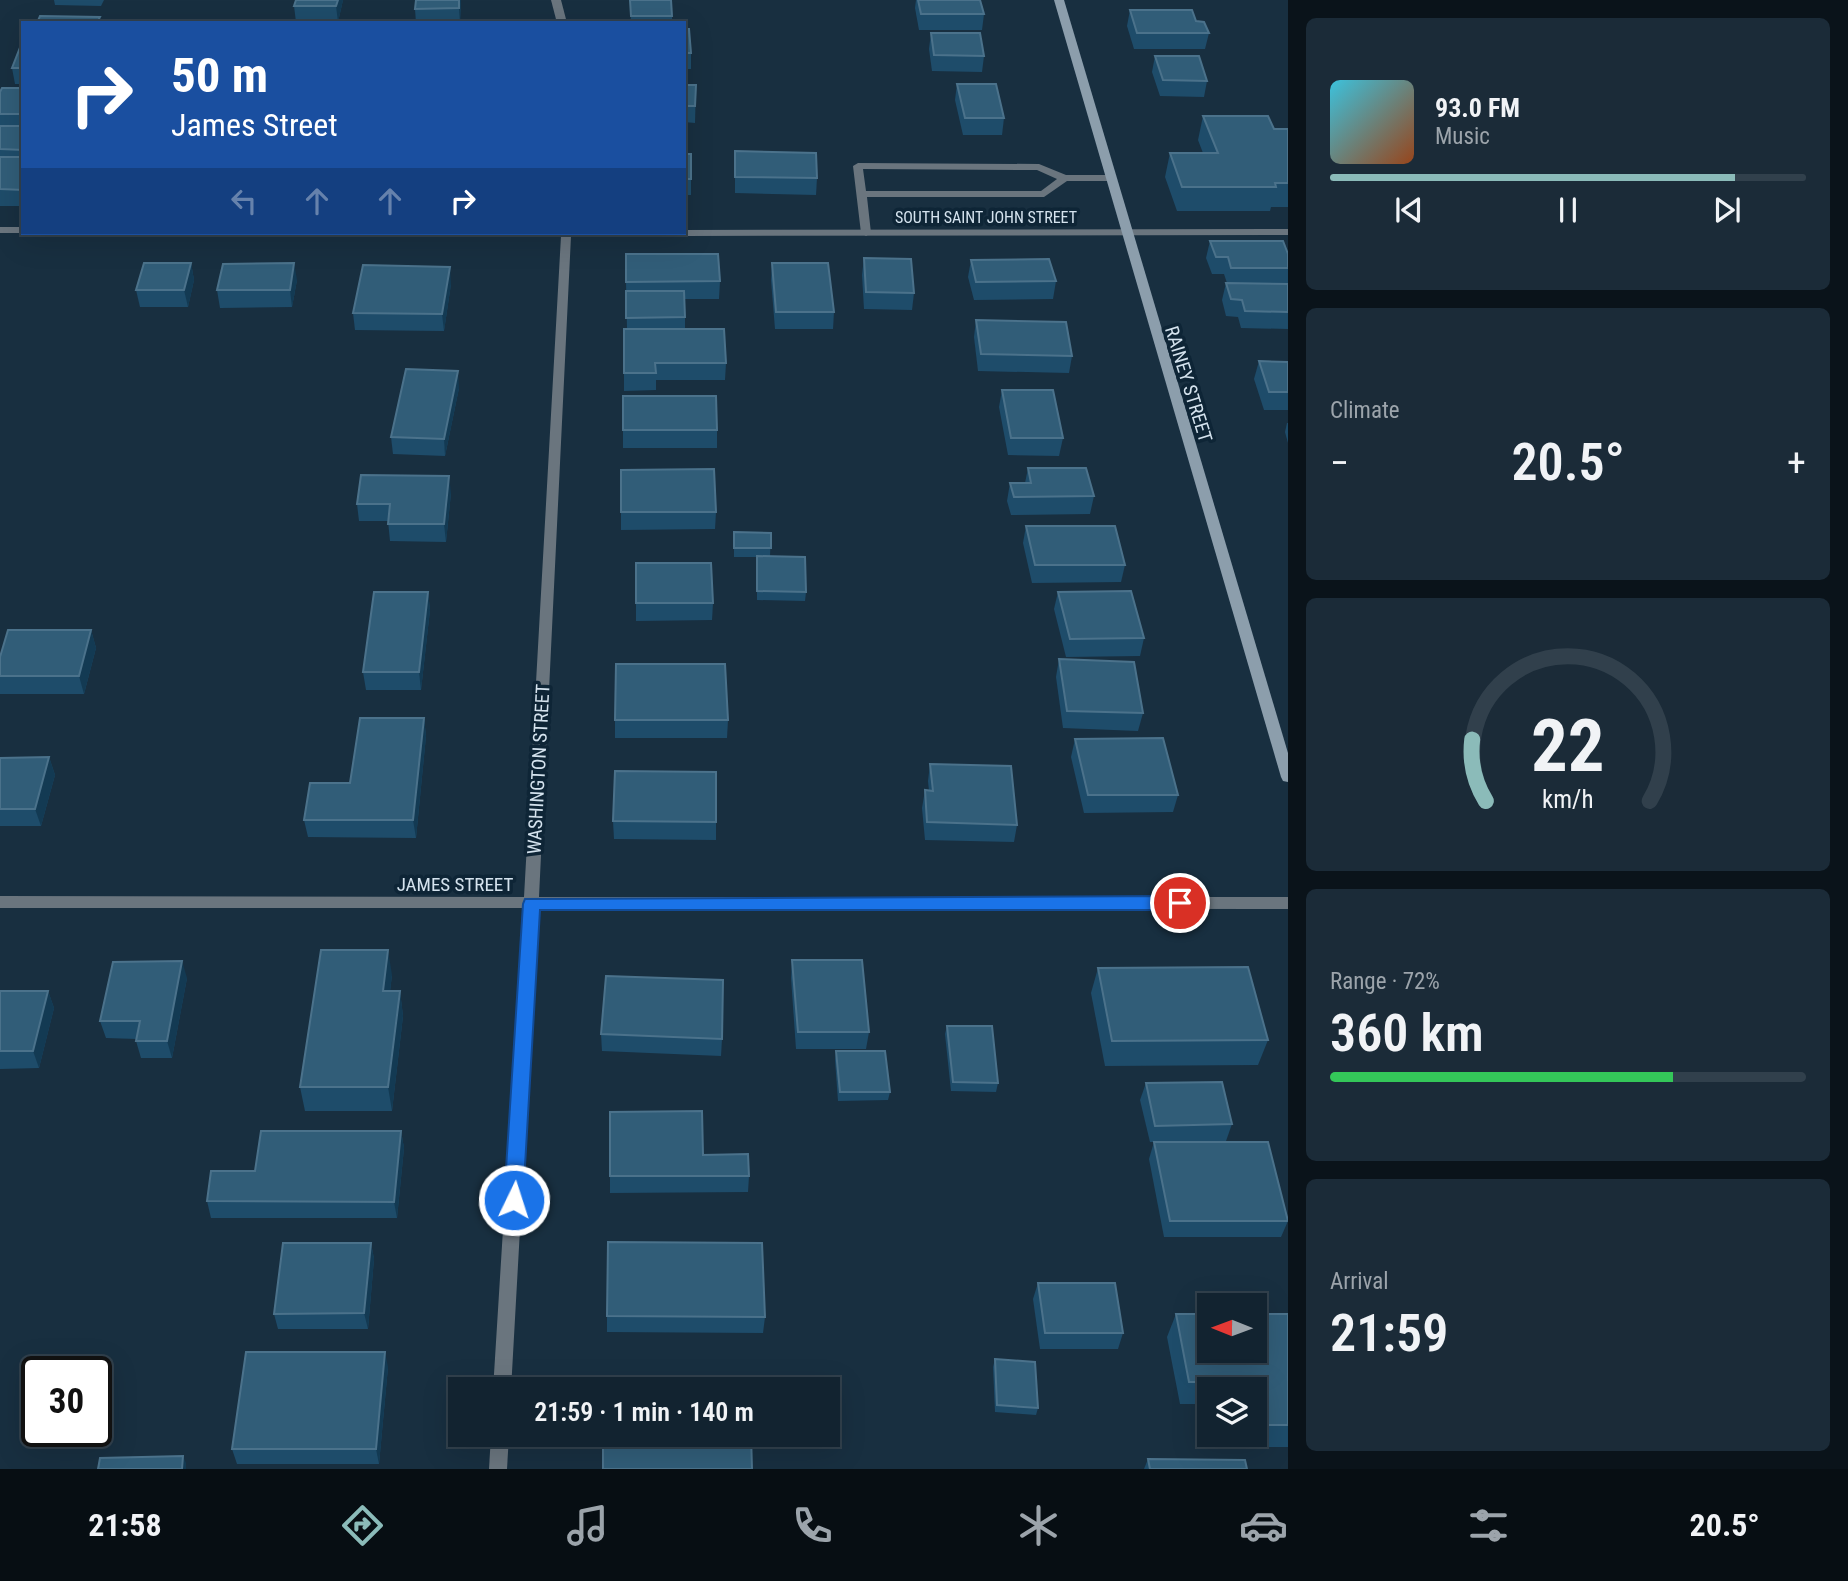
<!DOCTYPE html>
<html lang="en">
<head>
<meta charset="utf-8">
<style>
  :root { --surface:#122330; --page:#1b2b38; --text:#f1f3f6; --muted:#9ca4ab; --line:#31404c; --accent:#8bbbb9 }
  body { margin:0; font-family:"Roboto Condensed",sans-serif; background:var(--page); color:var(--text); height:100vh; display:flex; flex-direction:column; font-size:26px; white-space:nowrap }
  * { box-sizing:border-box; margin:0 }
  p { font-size:23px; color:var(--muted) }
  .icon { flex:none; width:38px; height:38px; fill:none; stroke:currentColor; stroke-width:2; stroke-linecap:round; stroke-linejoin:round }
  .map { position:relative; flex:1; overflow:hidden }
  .drawer { display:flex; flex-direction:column; gap:18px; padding:18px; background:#0a131a; width:560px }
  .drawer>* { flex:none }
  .top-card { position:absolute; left:21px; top:21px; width:665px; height:214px; border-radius:0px; box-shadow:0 7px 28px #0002,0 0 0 2px var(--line); background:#1a4fa0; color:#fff; overflow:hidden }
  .needle { width:46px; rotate:271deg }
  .controls { position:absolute; left:1197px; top:1293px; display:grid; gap:14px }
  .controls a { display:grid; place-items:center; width:70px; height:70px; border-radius:0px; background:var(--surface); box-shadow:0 7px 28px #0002,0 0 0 2px var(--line); font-size:35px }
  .speed { position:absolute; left:21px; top:1356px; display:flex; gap:14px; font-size:35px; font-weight:700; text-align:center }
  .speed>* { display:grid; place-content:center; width:91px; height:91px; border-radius:50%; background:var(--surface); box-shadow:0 7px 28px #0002,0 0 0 2px var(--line); line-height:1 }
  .speed .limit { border:4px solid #111; border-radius:10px; background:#fff; color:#111 }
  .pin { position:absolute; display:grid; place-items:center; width:60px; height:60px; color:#fff; margin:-30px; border:4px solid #fff; border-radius:50%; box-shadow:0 2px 7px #0007 }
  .me { position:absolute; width:77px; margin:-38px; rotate:4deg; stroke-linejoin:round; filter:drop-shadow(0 0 5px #0008) }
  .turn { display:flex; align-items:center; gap:24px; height:147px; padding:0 35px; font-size:32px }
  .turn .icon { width:91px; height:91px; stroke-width:2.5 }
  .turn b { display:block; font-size:49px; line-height:60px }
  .lanes { display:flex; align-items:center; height:66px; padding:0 35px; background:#0003; justify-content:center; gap:35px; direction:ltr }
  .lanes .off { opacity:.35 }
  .big { font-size:52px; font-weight:600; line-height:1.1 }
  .drawer .widget { flex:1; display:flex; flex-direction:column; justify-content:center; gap:10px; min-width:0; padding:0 24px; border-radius:10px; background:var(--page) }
  .drawer .dial { align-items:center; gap:0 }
  .dial svg { height:182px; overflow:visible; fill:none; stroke:var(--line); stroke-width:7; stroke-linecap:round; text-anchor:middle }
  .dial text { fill:var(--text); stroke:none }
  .song { display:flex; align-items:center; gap:21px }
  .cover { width:84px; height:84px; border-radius:10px; background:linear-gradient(135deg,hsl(190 70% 55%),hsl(20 70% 35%)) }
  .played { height:7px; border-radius:4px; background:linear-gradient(90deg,var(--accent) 85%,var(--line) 85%) }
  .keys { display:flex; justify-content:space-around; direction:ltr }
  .heat { display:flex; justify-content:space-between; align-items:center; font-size:38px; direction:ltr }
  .charge { height:10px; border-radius:5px; background:linear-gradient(90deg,#34c759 72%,var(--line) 0) }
  .trip { position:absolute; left:448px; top:1377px; width:392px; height:70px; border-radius:0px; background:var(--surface); box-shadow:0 7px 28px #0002,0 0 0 2px var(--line); font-weight:600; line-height:70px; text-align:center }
  .tabs { display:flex; height:112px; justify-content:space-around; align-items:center; background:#070e13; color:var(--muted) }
  .tabs .icon { width:49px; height:49px }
  .tabs .active { color:var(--accent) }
  .tabs b { font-size:32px; color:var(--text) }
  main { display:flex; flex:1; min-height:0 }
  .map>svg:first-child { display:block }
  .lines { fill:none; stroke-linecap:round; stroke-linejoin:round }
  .lane { fill:#6a757e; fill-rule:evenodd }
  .street { fill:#6a757e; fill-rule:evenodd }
  .secondary { fill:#8c9eac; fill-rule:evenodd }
  .wall { fill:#1e4c6a }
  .shaded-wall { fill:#133a53 }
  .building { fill:#315d78; stroke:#4b728b; stroke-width:2 }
  .route { fill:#1a73e8; stroke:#114b97; stroke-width:2 }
  .labels { text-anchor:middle; stroke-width:7; stroke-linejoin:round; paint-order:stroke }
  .far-street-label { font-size:16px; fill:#d5e3ee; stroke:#0e2536 }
  .street-label { font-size:19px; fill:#d5e3ee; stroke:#0e2536 }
</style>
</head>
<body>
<main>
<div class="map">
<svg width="1288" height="1469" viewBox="0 0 1288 1469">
  <rect width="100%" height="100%" fill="#182f40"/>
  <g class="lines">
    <path class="lane" d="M858 163 1039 164 1066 175H1111L1116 178 1111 181H1067L1044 197H867L871 233 866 236 861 233 853 166ZM863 169 1037 170 1057 179 1041 191H866Z"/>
    <g class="street">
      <polygon points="551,0 561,0 567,23 557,23"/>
      <polygon points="0,227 23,227 23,233 25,233 0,233"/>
      <polygon points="1288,229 1288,235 684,236 679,233 684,233 684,230"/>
      <polygon points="372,233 578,233 571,236 539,897 1288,897 1288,909 538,908 511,1390 493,1390 523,908 0,908 0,896 524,897 561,236 377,236"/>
      <polygon points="491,1435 509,1435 507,1469 489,1469"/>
    </g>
    <polygon class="secondary" points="1054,0 1064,0 1288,753 1288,782 1283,781 1281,777"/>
  </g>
  <g class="wall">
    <polygon points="54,0 104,0 101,6 55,5"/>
    <polygon points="296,0 343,0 338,22 296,22 294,6"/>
    <polygon points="416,0 461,0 460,23 416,23 415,9"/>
    <polygon points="630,0 672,16 672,23 631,23"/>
    <polygon points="916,0 980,0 984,14 982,30 919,30 915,8"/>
    <polygon points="1130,10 1209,33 1205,49 1134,49 1127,26"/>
    <polygon points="684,29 691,53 691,69 684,69"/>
    <polygon points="931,33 984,56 982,72 932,71 929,49"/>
    <polygon points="23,45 23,84 15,84 12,68"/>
    <polygon points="1155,56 1207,81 1204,97 1160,96 1152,72"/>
    <polygon points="957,84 1004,118 1002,135 963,135 955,100"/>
    <polygon points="684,85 696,85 695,123 684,122"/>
    <polygon points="23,88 23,206 0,206 0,92"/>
    <polygon points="1203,116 1274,129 1288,129 1288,207 1271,207 1270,211 1177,211 1165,177 1170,153 1203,153 1198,140"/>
    <polygon points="735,151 817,178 816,195 735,193"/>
    <polygon points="684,154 691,179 691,195 684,195"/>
    <polygon points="1210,241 1288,254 1288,329 1241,328 1238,317 1226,316 1222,300 1226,283 1227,283 1224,274 1212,274 1206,258"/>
    <polygon points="864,258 914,293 912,310 864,309 862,275"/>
    <polygon points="971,260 1056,281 1053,299 974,300 968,277"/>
    <polygon points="191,263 194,280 188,307 140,307 136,290"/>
    <polygon points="772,263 834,312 833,329 775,329 771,280"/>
    <polygon points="297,280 292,307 220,308 217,290"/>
    <polygon points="720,281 719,299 685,299 685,329 726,363 725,380 656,380 656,390 624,391 624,329 627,329 626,282"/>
    <polygon points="451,284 444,331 355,330 353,313"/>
    <polygon points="976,320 1072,356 1069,373 978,371 974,337"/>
    <polygon points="1259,361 1288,362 1288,410 1264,410 1254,379"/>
    <polygon points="459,388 445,456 393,454 391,437"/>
    <polygon points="1002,390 1063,438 1059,456 1008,455 999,407"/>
    <polygon points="623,396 717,430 717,448 623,448"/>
    <polygon points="1287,423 1288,423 1288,443 1285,432"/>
    <polygon points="1028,468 1094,496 1090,514 1011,515 1007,501 1010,483 1025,483"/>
    <polygon points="621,470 716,512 715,529 621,530"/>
    <polygon points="451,493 446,542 390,541 388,521 359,521 357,504"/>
    <polygon points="1026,526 1125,565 1121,582 1032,583 1023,543"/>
    <polygon points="734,532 771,533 770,556 806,592 805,601 757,600 757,557 734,557"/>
    <polygon points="636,563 713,603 712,620 636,621"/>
    <polygon points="428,592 430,610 421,690 366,690 363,672"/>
    <polygon points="1058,592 1144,638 1140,656 1066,657 1054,609"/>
    <polygon points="91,630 96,648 84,694 0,694 0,657"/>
    <polygon points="1059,659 1143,713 1138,731 1063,728 1056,677"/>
    <polygon points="424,718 426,736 416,838 308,837 304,820 350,783"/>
    <polygon points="615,720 728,720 727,738 615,738"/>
    <polygon points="1075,739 1178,795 1173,812 1084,813 1071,757"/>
    <polygon points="49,757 55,775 41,826 0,826 0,758"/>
    <polygon points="930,764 1017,825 1014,842 925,840 922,808 925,790 929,791 928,781"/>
    <polygon points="613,821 716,822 716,840 614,839"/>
    <polygon points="792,960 869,1032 866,1049 796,1049 791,978"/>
    <polygon points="1098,968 1268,1040 1258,1065 1105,1066 1091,993"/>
    <polygon points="392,975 390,991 400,991 403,1016 392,1111 305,1111 300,1087"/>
    <polygon points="187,978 172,1058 141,1058 136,1041 137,1039 106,1038 100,1021"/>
    <polygon points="0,991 48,991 54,1008 39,1068 0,1069"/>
    <polygon points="947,1026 998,1083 996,1092 951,1091 945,1034"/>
    <polygon points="601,1034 722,1039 721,1056 602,1051"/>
    <polygon points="836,1051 890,1092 888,1100 838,1101 835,1060"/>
    <polygon points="1146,1083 1232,1124 1226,1141 1150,1142 1140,1100"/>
    <polygon points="401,1131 404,1148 397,1218 211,1218 207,1201 255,1171"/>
    <polygon points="1154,1142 1288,1221 1281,1237 1164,1237 1149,1159"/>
    <polygon points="703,1155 749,1176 748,1192 610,1193 610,1176"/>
    <polygon points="371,1243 374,1259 368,1329 278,1329 274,1314"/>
    <polygon points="1038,1283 1123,1333 1118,1349 1040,1349 1033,1299"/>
    <polygon points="1176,1314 1288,1314 1288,1447 1213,1447 1211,1435 1255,1435 1255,1390 1209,1390 1209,1428 1204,1404 1180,1404 1167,1337"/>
    <polygon points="607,1316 765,1317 763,1333 607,1332"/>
    <polygon points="995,1359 1038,1408 1036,1415 995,1412 993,1367"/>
    <polygon points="388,1367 379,1464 237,1464 232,1449"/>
    <polygon points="1148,1459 1247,1469 1144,1469"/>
  </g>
  <g class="shaded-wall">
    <polygon points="338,0 343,0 338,22 336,6"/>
    <polygon points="459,0 461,0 460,23 459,8"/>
    <polygon points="191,263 194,280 188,307 184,290"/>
    <polygon points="294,263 297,280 292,307 290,290"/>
    <polygon points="450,267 451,284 444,331 442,314"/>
    <polygon points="458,371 459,388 445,456 444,439"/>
    <polygon points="449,476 451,493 446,542 444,524"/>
    <polygon points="428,592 430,610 421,690 419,672"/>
    <polygon points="91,630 96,648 84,694 79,676"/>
    <polygon points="424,718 426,736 416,838 413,820"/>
    <polygon points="49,757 55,775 41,826 35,809"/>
    <polygon points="388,950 392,975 387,1016 383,991"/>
    <polygon points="182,961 187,978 172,1058 167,1041"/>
    <polygon points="48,991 54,1008 39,1068 33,1051"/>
    <polygon points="400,991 403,1016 392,1111 388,1087"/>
    <polygon points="401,1131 404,1148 397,1218 394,1202"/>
    <polygon points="371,1243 374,1259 368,1329 364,1313"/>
    <polygon points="385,1352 388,1367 379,1464 376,1449"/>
    <polygon points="183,1456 186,1463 186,1469 182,1469"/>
  </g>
  <g class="building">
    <polygon points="296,0 338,0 336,6 294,6"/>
    <polygon points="416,0 459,0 459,8 415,9"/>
    <polygon points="630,0 671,0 672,16 631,16"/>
    <polygon points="918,0 980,0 984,14 921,14"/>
    <polygon points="1130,10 1192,10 1196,21 1204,22 1209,33 1137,33"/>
    <polygon points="40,16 100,17 97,23 37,23"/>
    <polygon points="684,29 689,29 691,53 684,53"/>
    <polygon points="931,33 980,33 984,56 934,55"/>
    <polygon points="21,45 23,45 23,68 12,68"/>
    <polygon points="1155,56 1199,56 1207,81 1163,80"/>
    <polygon points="957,84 996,84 1004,118 965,118"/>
    <polygon points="684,85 696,85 695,106 684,106"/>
    <polygon points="2,88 23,88 23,114 0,114 0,92"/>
    <polygon points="1203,116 1268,116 1274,129 1288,129 1288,183 1275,183 1276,187 1182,187 1170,153 1218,153"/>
    <polygon points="0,126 23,126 23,150 0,149"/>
    <polygon points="735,151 816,153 817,178 735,177"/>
    <rect x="684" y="154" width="7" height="25"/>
    <polygon points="0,157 23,157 23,190 0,189"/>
    <polygon points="1210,241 1283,241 1288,254 1288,268 1231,268 1228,257 1216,257"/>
    <polygon points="626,254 718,254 720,281 626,282"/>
    <polygon points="864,258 911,259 914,293 866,292"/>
    <polygon points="1049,259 1056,281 976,282 971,260"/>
    <polygon points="144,263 191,263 184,290 136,290"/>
    <polygon points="294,263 290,290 217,290 223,264"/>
    <polygon points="772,263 828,263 834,312 776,312"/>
    <polygon points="363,265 450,267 442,314 353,313"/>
    <polygon points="1226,283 1288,284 1288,312 1245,311 1242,300 1231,299"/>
    <polygon points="626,291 684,291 685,317 626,318"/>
    <polygon points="976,320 1066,322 1072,356 981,354"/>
    <polygon points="624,329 724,329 726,363 655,363 656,373 624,373"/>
    <polygon points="1259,361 1288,362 1288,392 1269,392"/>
    <polygon points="406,369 458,371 444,439 391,437"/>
    <polygon points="1002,390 1053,390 1063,438 1011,438"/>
    <polygon points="623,396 716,396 717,430 623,430"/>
    <polygon points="1028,468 1086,468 1094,496 1014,497 1010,483 1031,483"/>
    <polygon points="714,469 716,512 621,512 621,470"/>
    <polygon points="361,475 449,476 444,524 388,524 390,504 357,504"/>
    <polygon points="1026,526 1115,526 1125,565 1035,565"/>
    <polygon points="734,532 771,533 771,548 734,548"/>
    <polygon points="757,556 805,557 806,592 757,591"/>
    <polygon points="636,563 711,563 713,603 636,603"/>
    <polygon points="1131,591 1144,638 1070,639 1058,592"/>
    <polygon points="374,592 428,592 419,672 363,672"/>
    <polygon points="8,630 91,630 79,676 0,676 0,657"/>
    <polygon points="1059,659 1134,662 1143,713 1067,711"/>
    <polygon points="616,664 725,664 728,720 615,720"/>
    <polygon points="360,718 424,718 413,820 304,820 310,783 350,783"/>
    <polygon points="1163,738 1178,795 1088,795 1075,739"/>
    <polygon points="49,757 35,809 0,809 0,758"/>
    <polygon points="930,764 1011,766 1017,825 927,822 925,790 933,791"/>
    <polygon points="615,771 716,772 716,822 613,821"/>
    <polygon points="321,950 388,950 383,991 400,991 388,1087 300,1087"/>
    <polygon points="792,960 862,960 869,1032 798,1032"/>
    <polygon points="182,961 167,1041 136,1041 140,1021 100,1021 113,962"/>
    <polygon points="1248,967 1268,1040 1112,1041 1098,968"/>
    <polygon points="606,976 723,980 722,1039 601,1034"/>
    <polygon points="0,991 48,991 33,1051 0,1051"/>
    <polygon points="947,1026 992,1026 998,1083 953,1082"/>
    <polygon points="836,1051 885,1051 890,1092 840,1092"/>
    <polygon points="1222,1082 1232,1124 1155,1126 1146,1083"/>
    <polygon points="702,1111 703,1155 748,1154 749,1176 610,1176 610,1112"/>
    <polygon points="261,1131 401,1131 394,1202 207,1201 211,1171 255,1171"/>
    <polygon points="1154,1142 1268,1142 1288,1221 1170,1221"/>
    <polygon points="608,1242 762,1243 765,1317 607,1316"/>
    <polygon points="283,1243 371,1243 364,1313 274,1314"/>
    <polygon points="1038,1283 1115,1283 1123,1333 1045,1333"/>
    <polygon points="1176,1314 1209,1314 1209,1351 1255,1351 1255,1314 1288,1314 1288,1425 1255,1425 1255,1390 1216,1390 1214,1382 1189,1382"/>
    <polygon points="246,1352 385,1352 376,1449 232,1449"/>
    <polygon points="995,1359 1035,1362 1038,1408 997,1405"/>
    <rect x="604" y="1378" width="145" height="12"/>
    <polygon points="603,1435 751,1435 752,1469 603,1469"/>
    <polygon points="183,1456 182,1469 98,1469 100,1458"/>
    <polygon points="1148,1459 1245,1460 1247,1469 1150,1469"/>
  </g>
  <polygon class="route" points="1180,896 1186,898 1188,903 1186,908 1180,910 540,910 523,1200 521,1207 514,1209 507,1207 504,1200 523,904 525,899"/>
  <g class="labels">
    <g class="far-street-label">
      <text x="986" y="223">SOUTH SAINT JOHN STREET</text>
    </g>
    <g class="street-label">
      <text transform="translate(1189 384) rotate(73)" y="7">RAINEY STREET</text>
      <text transform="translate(538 769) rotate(-87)" y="7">WASHINGTON STREET</text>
      <text x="455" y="891">JAMES STREET</text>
    </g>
  </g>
</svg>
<div class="controls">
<a><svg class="needle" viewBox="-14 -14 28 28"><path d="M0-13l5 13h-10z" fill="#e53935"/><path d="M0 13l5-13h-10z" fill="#9ca4ab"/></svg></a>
<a><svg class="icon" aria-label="layers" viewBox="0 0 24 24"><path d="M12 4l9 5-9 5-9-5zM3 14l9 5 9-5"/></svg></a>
</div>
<div class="speed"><div class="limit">30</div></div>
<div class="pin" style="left:1180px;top:903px;background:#d93025"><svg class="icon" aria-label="arrive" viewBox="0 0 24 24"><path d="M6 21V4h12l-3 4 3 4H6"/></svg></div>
<svg class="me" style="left:514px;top:1200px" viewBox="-20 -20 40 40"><circle r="17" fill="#1a73e8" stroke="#fff" stroke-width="3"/><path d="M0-11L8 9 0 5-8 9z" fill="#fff"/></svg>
<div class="trip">21:59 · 1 min · 140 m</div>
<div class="top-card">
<div class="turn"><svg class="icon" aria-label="right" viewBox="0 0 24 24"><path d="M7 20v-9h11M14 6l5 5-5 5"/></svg><div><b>50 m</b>James Street</div></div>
<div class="lanes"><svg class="icon off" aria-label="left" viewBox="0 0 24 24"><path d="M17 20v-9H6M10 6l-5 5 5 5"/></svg><svg class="icon off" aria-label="ahead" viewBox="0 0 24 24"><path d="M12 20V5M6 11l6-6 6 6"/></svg><svg class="icon off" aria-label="ahead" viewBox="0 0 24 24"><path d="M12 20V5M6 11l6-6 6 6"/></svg><svg class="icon" aria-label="right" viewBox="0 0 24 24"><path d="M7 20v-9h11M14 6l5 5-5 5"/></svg></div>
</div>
</div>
<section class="drawer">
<div class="widget">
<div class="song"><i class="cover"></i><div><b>93.0 FM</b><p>Music</p></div></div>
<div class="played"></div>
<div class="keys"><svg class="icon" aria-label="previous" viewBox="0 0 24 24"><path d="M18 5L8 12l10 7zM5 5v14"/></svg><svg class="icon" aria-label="pause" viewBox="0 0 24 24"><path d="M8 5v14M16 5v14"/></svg><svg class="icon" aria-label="next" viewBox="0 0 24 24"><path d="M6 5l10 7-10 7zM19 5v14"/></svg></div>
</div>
<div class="widget"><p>Climate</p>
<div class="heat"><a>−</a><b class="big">20.5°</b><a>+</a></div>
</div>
<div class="widget dial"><svg viewBox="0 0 100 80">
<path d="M14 69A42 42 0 1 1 86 69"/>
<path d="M14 69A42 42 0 0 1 8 42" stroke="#8bbbb9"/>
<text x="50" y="56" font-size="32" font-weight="700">22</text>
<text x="50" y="72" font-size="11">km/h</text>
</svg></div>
<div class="widget"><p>Range · 72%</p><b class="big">360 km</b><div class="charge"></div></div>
<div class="widget"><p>Arrival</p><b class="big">21:59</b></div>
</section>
</main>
<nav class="tabs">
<b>21:58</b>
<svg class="icon active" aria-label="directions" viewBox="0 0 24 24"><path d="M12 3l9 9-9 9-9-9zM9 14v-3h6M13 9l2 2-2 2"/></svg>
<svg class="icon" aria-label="music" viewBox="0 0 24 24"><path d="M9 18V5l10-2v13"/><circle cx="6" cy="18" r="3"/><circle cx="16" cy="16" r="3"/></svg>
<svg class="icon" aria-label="phone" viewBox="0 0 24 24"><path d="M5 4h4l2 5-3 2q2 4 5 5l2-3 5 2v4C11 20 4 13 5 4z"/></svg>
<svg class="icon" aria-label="climate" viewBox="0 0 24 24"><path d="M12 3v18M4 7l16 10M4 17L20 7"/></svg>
<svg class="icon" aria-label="car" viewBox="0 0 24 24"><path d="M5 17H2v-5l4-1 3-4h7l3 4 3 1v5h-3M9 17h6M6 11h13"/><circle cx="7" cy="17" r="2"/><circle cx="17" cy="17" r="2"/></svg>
<svg class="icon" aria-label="filters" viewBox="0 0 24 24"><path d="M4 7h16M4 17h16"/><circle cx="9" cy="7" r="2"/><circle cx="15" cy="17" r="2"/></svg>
<b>20.5°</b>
</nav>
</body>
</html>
